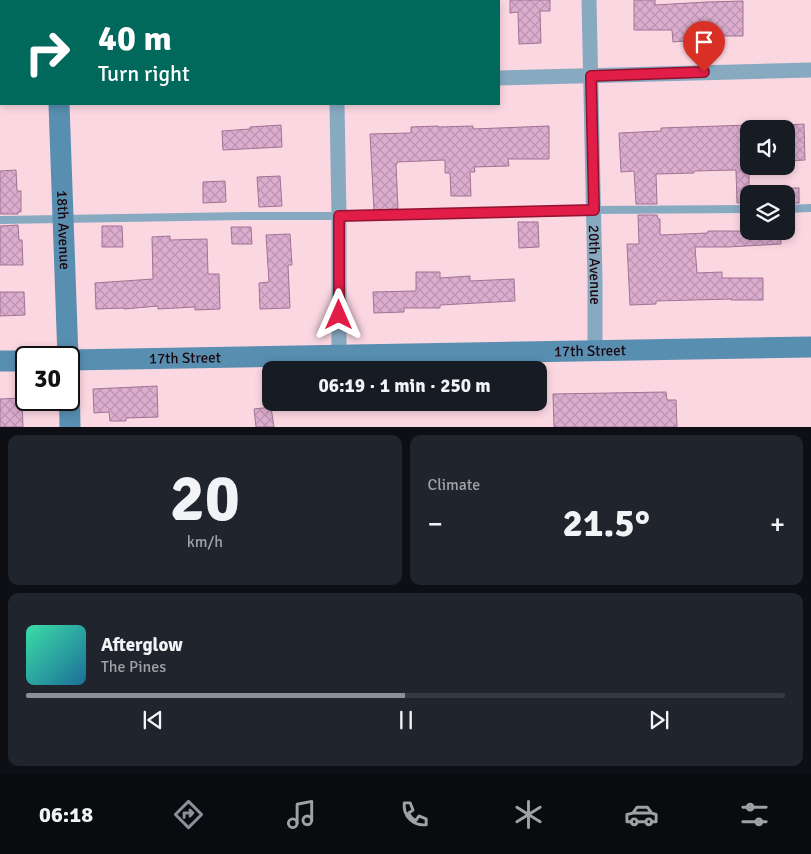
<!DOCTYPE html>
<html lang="en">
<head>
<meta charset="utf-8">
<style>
  :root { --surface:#171b24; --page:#20242c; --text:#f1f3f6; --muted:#9ea1a6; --line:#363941; --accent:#8c9099 }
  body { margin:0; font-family:Signika,sans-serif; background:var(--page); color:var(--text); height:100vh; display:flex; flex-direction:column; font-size:19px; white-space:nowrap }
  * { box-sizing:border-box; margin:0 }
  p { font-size:16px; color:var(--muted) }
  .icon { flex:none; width:28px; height:28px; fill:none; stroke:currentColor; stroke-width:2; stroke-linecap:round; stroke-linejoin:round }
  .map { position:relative; height:427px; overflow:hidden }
  .drawer { display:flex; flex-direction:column; gap:8px; padding:8px; background:#0d0f14; flex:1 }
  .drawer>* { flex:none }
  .guide { position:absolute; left:0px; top:0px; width:500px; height:105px; box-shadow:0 2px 8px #0003; background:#00695c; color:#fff; overflow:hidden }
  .fabs { position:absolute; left:740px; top:120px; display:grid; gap:10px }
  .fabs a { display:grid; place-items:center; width:55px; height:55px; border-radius:10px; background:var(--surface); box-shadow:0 2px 8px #0003; font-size:25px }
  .speed { position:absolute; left:15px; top:346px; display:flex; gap:10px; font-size:25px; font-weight:700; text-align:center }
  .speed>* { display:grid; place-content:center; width:65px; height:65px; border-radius:50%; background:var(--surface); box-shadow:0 2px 8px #0003; line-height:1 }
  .speed .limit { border:2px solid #111; border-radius:8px; background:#fff; color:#111 }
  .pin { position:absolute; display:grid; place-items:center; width:42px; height:42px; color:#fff; margin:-51px -21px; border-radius:50% 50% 50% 0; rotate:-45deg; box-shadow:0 0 5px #0007 }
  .pin .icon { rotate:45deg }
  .me { position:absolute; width:55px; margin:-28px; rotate:0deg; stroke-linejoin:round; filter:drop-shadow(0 0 4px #0008) }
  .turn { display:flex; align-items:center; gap:18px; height:105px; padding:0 15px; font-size:22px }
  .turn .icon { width:65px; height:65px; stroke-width:2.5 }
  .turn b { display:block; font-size:35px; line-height:42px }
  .big { font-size:38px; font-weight:700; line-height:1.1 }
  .drawer .card { flex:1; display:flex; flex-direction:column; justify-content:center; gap:8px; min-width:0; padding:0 18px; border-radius:10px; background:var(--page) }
  .drawer .dial { align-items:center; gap:0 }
  .dial b { font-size:65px; line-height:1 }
  .song { display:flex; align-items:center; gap:15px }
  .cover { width:60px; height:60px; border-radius:8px; background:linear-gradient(135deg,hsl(160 70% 55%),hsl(200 70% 35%)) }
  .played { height:5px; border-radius:2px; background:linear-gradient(90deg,var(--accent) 50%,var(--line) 50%) }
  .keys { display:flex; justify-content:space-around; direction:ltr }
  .heat { display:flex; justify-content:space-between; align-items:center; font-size:28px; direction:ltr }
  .drawer .tiles { flex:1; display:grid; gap:8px; grid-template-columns:1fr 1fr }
  .card:last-child { grid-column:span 2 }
  .trip { position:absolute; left:262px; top:361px; width:285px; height:50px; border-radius:10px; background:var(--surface); box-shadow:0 2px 8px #0003; font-weight:700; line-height:50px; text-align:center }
  .tab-bar { display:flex; height:80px; justify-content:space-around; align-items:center; background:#090b0e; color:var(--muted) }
  .tab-bar .icon { width:35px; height:35px }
  .tab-bar .selected { color:var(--accent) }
  .tab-bar b { font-size:22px; color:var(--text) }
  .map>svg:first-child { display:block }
  .building { fill:url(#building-cross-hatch); stroke:#a07393 }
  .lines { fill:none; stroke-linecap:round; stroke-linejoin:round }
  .service { stroke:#87aac1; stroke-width:8 }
  .minor { stroke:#87aac1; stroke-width:15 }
  .secondary { stroke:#588eb0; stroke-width:21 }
  .route-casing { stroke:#92132f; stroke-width:12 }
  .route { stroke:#e11d48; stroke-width:9 }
  .labels { text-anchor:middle; stroke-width:5; stroke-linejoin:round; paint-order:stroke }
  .street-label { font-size:15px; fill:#1b0810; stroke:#fbd7e2 }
</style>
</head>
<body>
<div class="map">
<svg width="811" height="427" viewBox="0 0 811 427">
  <defs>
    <pattern id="building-cross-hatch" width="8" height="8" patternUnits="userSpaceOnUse" patternTransform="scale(1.25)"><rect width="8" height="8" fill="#dcadce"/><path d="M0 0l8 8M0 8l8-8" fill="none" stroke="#bc93b0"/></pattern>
  </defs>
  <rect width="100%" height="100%" fill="#fbd7e2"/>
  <g class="building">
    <polygon points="510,0 550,0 550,11 540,11 541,43 519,44 518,12 510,13"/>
    <polygon points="634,0 655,0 655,5 707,2 743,1 743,36 696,36 696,40 673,42 672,30 634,30"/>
    <polygon points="804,124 805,160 786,161 786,125"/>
    <polygon points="281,125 282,147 223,150 222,131 250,129 250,127"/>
    <polygon points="749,125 749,203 737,203 736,170 694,171 694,173 656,174 657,204 636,204 634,171 621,172 619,133 661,131 661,128"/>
    <polygon points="438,126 438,127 473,126 473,129 549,126 549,159 508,159 509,166 474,167 475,172 470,172 471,196 451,196 450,173 445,173 445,160 397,162 397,164 396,164 398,209 374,210 370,134 411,133 411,127"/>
    <polygon points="16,170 17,191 21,191 21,212 18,212 18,214 0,214 0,171"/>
    <polygon points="280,176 282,206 259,207 257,177"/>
    <polygon points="225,181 226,202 203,203 203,182"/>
    <rect x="786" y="188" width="13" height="15"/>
    <polygon points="638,215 657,215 658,219 660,219 660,235 708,233 708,231 781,231 781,244 728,247 695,247 697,273 722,272 722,278 763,278 763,300 731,300 731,299 656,301 656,304 630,305 627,244 639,244"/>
    <polygon points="518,222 538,222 539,247 519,248"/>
    <polygon points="18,225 19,240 22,240 23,265 0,265 0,226"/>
    <polygon points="102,226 122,226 123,247 102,247"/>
    <polygon points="231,227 251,227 252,244 232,244"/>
    <polygon points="290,234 292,265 288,265 290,308 260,309 259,283 269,282 266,235"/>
    <polygon points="170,236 170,240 207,239 208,274 219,274 220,309 195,310 195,307 158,309 158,306 124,309 124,308 96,309 95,283 153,279 152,237"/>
    <polygon points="416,272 440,272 440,278 470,276 470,281 514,279 515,301 440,305 440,308 404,308 404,312 374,313 373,292 416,291"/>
    <polygon points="0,292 24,292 25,315 0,316"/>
    <polygon points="157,386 158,417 126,418 126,421 110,421 109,412 94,413 93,389"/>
    <polygon points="666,392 667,400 676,400 677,427 554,427 553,394"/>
    <polygon points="22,398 23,427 0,427 0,399"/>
    <polygon points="271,407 274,427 256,427 254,409"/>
  </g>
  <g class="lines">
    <g class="service">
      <polyline points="786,209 811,208"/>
      <polyline points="0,220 244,216 339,216 594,210 749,209"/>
    </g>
    <g class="minor">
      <polyline points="335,0 335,1"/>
      <path id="s1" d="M589 0 595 281V351"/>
      <polyline points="499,78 811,70"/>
      <polyline points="0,85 1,85"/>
      <polyline points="337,104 339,216 339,355"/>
    </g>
    <g class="secondary">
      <polyline points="56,0 56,1"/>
      <path id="s2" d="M59 104 68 358"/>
      <path id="s3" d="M69 360 811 347"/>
      <polyline points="0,361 26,361"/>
      <polyline points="69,374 70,427"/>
    </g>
  </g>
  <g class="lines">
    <g class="route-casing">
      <polyline id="route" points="339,315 339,216 594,210 591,76 704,72"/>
    </g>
    <use href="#route" class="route"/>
  </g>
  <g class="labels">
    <g class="street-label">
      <text dy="5" stroke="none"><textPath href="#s2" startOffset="126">18th Avenue</textPath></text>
      <text dy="5" stroke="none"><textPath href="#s1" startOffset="265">20th Avenue</textPath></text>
      <text dy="5" stroke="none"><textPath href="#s3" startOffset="521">17th Street</textPath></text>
      <text dy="5" stroke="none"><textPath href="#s3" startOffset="116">17th Street</textPath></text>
    </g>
  </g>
</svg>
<div class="fabs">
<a><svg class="icon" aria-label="sound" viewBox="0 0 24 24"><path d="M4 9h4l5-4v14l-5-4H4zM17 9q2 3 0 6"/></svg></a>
<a><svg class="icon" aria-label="layers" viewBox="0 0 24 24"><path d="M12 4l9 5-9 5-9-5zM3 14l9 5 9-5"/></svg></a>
</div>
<div class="speed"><div class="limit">30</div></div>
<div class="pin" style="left:704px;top:72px;background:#d93025"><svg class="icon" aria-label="arrive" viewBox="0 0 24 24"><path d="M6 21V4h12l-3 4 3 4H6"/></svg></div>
<svg class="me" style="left:339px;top:315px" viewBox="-20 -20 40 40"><path d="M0-17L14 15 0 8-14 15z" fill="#e11d48" stroke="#fff" stroke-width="4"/></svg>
<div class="trip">06:19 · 1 min · 250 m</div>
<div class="guide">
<div class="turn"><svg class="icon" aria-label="right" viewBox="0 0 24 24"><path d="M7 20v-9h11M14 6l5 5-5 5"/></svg><div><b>40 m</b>Turn right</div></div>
</div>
</div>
<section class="drawer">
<div class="tiles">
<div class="card dial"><b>20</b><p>km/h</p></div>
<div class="card"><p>Climate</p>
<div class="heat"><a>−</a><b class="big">21.5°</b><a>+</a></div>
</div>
<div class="card">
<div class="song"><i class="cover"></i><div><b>Afterglow</b><p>The Pines</p></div></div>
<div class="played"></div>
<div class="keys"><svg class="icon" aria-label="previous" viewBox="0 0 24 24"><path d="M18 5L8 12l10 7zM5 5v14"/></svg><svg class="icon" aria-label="pause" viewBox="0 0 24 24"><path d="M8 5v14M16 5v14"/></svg><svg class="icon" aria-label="next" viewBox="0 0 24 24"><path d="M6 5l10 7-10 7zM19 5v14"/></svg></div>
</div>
</div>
</section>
<nav class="tab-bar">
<b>06:18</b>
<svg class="icon selected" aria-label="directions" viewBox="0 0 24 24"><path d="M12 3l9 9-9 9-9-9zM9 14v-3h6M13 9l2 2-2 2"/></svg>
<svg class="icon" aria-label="music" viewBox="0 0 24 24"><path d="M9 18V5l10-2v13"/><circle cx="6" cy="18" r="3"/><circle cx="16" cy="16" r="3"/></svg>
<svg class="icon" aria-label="phone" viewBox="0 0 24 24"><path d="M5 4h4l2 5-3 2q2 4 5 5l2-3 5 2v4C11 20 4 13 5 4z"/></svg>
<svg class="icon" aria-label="climate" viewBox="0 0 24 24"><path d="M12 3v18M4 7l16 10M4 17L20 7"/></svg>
<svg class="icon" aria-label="car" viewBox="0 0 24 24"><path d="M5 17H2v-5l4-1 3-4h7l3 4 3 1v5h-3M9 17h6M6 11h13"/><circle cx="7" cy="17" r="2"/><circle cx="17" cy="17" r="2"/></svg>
<svg class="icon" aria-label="filters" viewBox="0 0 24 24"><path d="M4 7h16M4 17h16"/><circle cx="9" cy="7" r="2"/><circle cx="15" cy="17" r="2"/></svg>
</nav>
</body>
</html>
